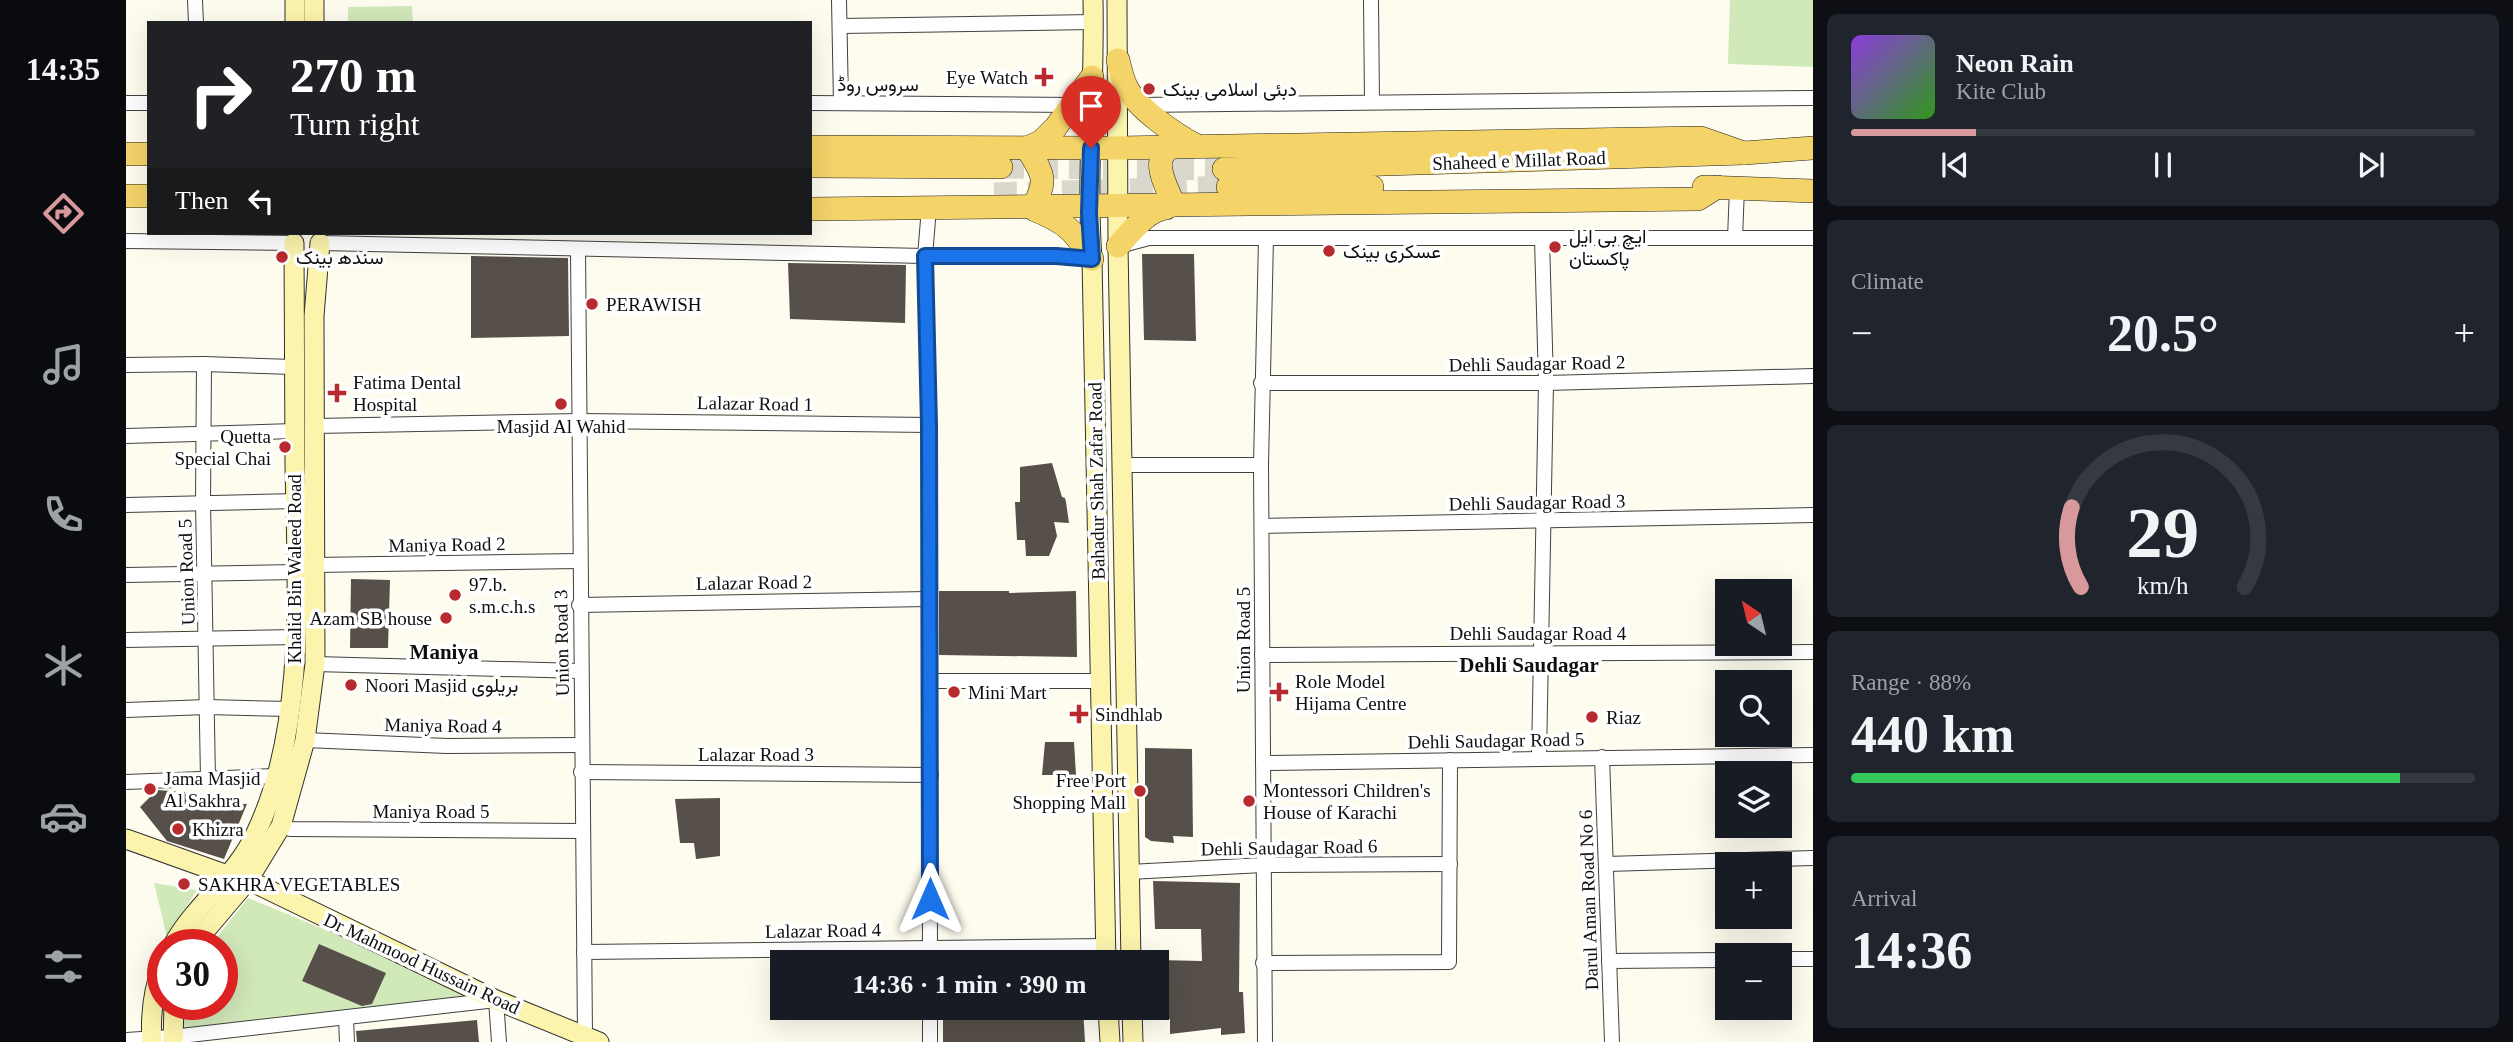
<!DOCTYPE html>
<html lang="en">
<head>
<meta charset="utf-8">
<style>
  :root { --surface:#171b24; --page:#20242c; --text:#f1f3f6; --muted:#9ea1a6; --line:#363941; --accent:#d8999c }
  body { margin:0; font-family:"Times New Roman",Vazirmatn,serif; background:var(--page); color:var(--text); height:100vh; display:flex; flex-direction:column; font-size:26px; white-space:nowrap }
  * { box-sizing:border-box; margin:0 }
  p { font-size:23px; color:var(--muted) }
  .icon { flex:none; width:38px; height:38px; fill:none; stroke:currentColor; stroke-width:2; stroke-linecap:round; stroke-linejoin:round }
  .map { position:relative; flex:1; overflow:hidden }
  .sheet { display:flex; flex-direction:column; gap:14px; padding:14px; background:#0d0f14; width:700px }
  .sheet>* { flex:none }
  .banner { position:absolute; left:21px; top:21px; width:665px; height:214px; border-radius:0px; box-shadow:0 7px 28px #0002; background:#202124; color:#fff; overflow:hidden }
  .needle { width:46px; rotate:325deg }
  .buttons { position:absolute; left:1589px; top:579px; display:grid; gap:14px }
  .buttons a { display:grid; place-items:center; width:77px; height:77px; border-radius:0px; background:var(--surface); box-shadow:0 7px 28px #0002; font-size:35px }
  .speed { position:absolute; left:21px; top:929px; display:flex; gap:14px; font-size:35px; font-weight:700; text-align:center }
  .speed>* { display:grid; place-content:center; width:91px; height:91px; border-radius:50%; background:var(--surface); box-shadow:0 7px 28px #0002; line-height:1 }
  .speed .limit { border:10px solid #d22; background:#fff; color:#111 }
  .pin { position:absolute; display:grid; place-items:center; width:60px; height:60px; color:#fff; margin:-72px -30px; border-radius:50% 50% 50% 0; rotate:-45deg; box-shadow:0 0 7px #0007 }
  .pin .icon { rotate:45deg }
  .me { position:absolute; width:77px; margin:-38px; rotate:0deg; stroke-linejoin:round; filter:drop-shadow(0 0 5px #0008) }
  .turn { display:flex; align-items:center; gap:24px; height:147px; padding:0 28px; font-size:32px }
  .turn .icon { width:91px; height:91px; stroke-width:2.5 }
  .turn b { display:block; font-size:49px; line-height:60px }
  .then { display:flex; align-items:center; height:66px; padding:0 28px; background:#0003; gap:14px; font-size:26px }
  .big { font-size:52px; font-weight:600; line-height:1.1 }
  .sheet .card { flex:1; display:flex; flex-direction:column; justify-content:center; gap:10px; min-width:0; padding:0 24px; border-radius:10px; background:var(--page) }
  .sheet .dial { align-items:center; gap:0 }
  .dial svg { height:182px; overflow:visible; fill:none; stroke:var(--line); stroke-width:7; stroke-linecap:round; text-anchor:middle }
  .dial text { fill:var(--text); stroke:none }
  .song { display:flex; align-items:center; gap:21px }
  .cover { width:84px; height:84px; border-radius:10px; background:linear-gradient(135deg,hsl(270 70% 55%),hsl(110 70% 35%)) }
  .played { height:7px; border-radius:4px; background:linear-gradient(90deg,var(--accent) 20%,var(--line) 20%) }
  .keys { display:flex; justify-content:space-around; direction:ltr }
  .heat { display:flex; justify-content:space-between; align-items:center; font-size:38px; direction:ltr }
  .charge { height:10px; border-radius:5px; background:linear-gradient(90deg,#34c759 88%,var(--line) 0) }
  .trip { position:absolute; left:644px; top:950px; width:399px; height:70px; border-radius:0px; background:var(--surface); box-shadow:0 7px 28px #0002; font-weight:600; line-height:70px; text-align:center }
  main { display:flex; flex:1; min-height:0 }
  .dock { display:flex; flex-direction:column; width:126px; justify-content:space-around; align-items:center; background:#090b0e; color:var(--muted) }
  .dock .icon { width:49px; height:49px }
  .dock .current { color:var(--accent) }
  .dock b { font-size:32px; color:var(--text) }
  .map>svg:first-child { display:block }
  .green { fill:#d1e8b9 }
  .building { fill:#564f4a }
  .lines { fill:none; stroke-linecap:round; stroke-linejoin:round }
  .primary-tunnel { stroke:#dad8cd; stroke-width:23; stroke-dasharray:23 11; stroke-linecap:butt }
  .street-casing { stroke:#414141; stroke-width:16 }
  .secondary-casing { stroke:#303030; stroke-width:21 }
  .primary-casing { stroke:#1f1f1f; stroke-width:24 }
  .street { stroke:#fff; stroke-width:14 }
  .secondary { stroke:#fcf4ac; stroke-width:19 }
  .primary { stroke:#f4d469; stroke-width:23 }
  .route-casing { stroke:#114b97; stroke-width:18 }
  .route { stroke:#1a73e8; stroke-width:12 }
  .poi-dot { fill:#b92a2f; stroke:#fff; stroke-width:2.5 }
  .labels { text-anchor:middle; stroke-width:7; stroke-linejoin:round; paint-order:stroke }
  .poi-label { font-size:19px; fill:#0e0e0e; stroke:#fff; text-anchor:start }
  .street-label { font-size:19px; fill:#0e0e0e; stroke:#fff }
  .neighbourhood-label { font-size:21px; font-weight:bold; fill:#0e0e0e; stroke:#fff }
</style>
</head>
<body>
<main>
<nav class="dock">
<b>14:35</b>
<svg class="icon current" aria-label="directions" viewBox="0 0 24 24"><path d="M12 3l9 9-9 9-9-9zM9 14v-3h6M13 9l2 2-2 2"/></svg>
<svg class="icon" aria-label="music" viewBox="0 0 24 24"><path d="M9 18V5l10-2v13"/><circle cx="6" cy="18" r="3"/><circle cx="16" cy="16" r="3"/></svg>
<svg class="icon" aria-label="phone" viewBox="0 0 24 24"><path d="M5 4h4l2 5-3 2q2 4 5 5l2-3 5 2v4C11 20 4 13 5 4z"/></svg>
<svg class="icon" aria-label="climate" viewBox="0 0 24 24"><path d="M12 3v18M4 7l16 10M4 17L20 7"/></svg>
<svg class="icon" aria-label="car" viewBox="0 0 24 24"><path d="M5 17H2v-5l4-1 3-4h7l3 4 3 1v5h-3M9 17h6M6 11h13"/><circle cx="7" cy="17" r="2"/><circle cx="17" cy="17" r="2"/></svg>
<svg class="icon" aria-label="filters" viewBox="0 0 24 24"><path d="M4 7h16M4 17h16"/><circle cx="9" cy="7" r="2"/><circle cx="15" cy="17" r="2"/></svg>
</nav>
<div class="map">
<svg width="1687" height="1042" viewBox="0 0 1687 1042">
  <rect width="100%" height="100%" fill="#fefcef"/>
  <g class="green">
    <polygon points="1604,0 1687,0 1687,67 1602,64"/>
    <polygon points="286,6 287,23 222,23 222,7"/>
    <polygon points="28,883 71,890 41,937"/>
    <polygon points="122,898 370,1000 56,1037 56,1005 96,1004 96,945 85,945"/>
  </g>
  <g class="building">
    <polygon points="1016,254 1068,254 1070,341 1018,340"/>
    <polygon points="345,256 442,258 443,336 345,338"/>
    <polygon points="662,263 780,265 779,323 664,319"/>
    <polygon points="926,463 936,497 939,498 940,502 943,523 928,522 931,536 923,556 900,556 899,540 891,540 889,502 894,502 894,467"/>
    <polygon points="225,579 264,580 262,648 224,648"/>
    <polygon points="813,591 883,591 883,593 950,591 951,657 813,655"/>
    <polygon points="919,742 948,742 950,775 916,775"/>
    <polygon points="1019,748 1066,749 1067,837 1047,836 1048,843 1025,841 1019,837"/>
    <polygon points="31,790 59,792 61,802 121,804 98,859 41,841 14,807"/>
    <polygon points="594,798 594,856 570,859 568,843 554,843 549,799"/>
    <polygon points="1027,881 1114,883 1113,992 1117,992 1119,1033 1095,1035 1095,1028 1044,1034 1044,1019 1036,1019 1034,983 1031,983 1031,960 1076,961 1075,929 1029,929"/>
    <polygon points="193,944 260,973 246,1004 236,1006 176,981"/>
    <polygon points="817,1008 957,1008 959,1042 817,1042"/>
    <polygon points="351,1020 353,1042 231,1042 230,1031"/>
  </g>
  <g class="lines">
    <g class="primary-tunnel">
      <polyline points="875,167 1098,169"/>
      <polyline points="868,194 1102,187"/>
    </g>
    <g class="street-casing">
      <g id="street">
        <polyline points="69,0 70,23"/>
        <polyline points="713,0 715,103"/>
        <polyline points="1245,0 1246,102"/>
        <polyline points="715,26 967,22"/>
        <polyline points="0,103 23,103"/>
        <polyline points="684,103 945,105"/>
        <polyline points="1013,105 1687,98"/>
        <polyline points="803,208 799,256 803,425 804,962"/>
        <polyline points="1609,238 1611,188"/>
        <polyline points="0,241 168,243"/>
        <polyline points="194,243 799,256 930,256 966,259"/>
        <polyline points="993,246 1023,238 1687,238"/>
        <polyline points="452,250 459,1036"/>
        <polyline points="78,364 77,502 82,779"/>
        <polyline points="0,365 78,364 168,367"/>
        <polyline points="1135,383 1420,383 1687,376"/>
        <polyline points="189,426 454,421 803,425"/>
        <polyline points="0,436 168,431"/>
        <polyline points="997,465 1135,465"/>
        <polyline points="0,505 170,501"/>
        <polyline points="1136,526 1687,515"/>
        <polyline points="188,565 453,561"/>
        <polyline points="0,575 170,572"/>
        <polyline points="453,605 803,599"/>
        <polyline points="0,640 171,637"/>
        <polyline points="1136,655 1687,652"/>
        <polyline points="189,664 454,671"/>
        <polyline points="803,681 974,681"/>
        <polyline points="0,710 81,707 164,709"/>
        <polyline points="179,740 321,746 455,745"/>
        <polyline points="1476,757 1486,1042"/>
        <polyline points="1413,758 1420,383 1416,239"/>
        <polyline points="1137,763 1687,755"/>
        <polyline points="455,772 805,775"/>
        <polyline points="0,782 150,776"/>
        <polyline points="155,826 165,829 456,831"/>
        <polyline points="1480,864 1687,858"/>
        <polyline points="1003,872 1137,865 1324,864"/>
        <polyline points="458,952 979,946"/>
        <polyline points="1654,959 1687,959"/>
        <polyline points="1483,961 1601,960"/>
        <polyline points="1137,963 1323,962 1324,760"/>
        <polyline points="804,1008 804,1042"/>
        <polyline points="220,1018 221,1042"/>
        <polyline points="0,1040 46,1037 370,1000 373,1042"/>
        <polyline points="1139,1042 1135,465 1140,238"/>
      </g>
    </g>
    <g class="secondary-casing">
      <g id="secondary">
        <polyline points="188,0 188,23"/>
        <path d="M967 0C969 86 960 173 966 259L980 962"/>
        <polyline points="991,0 992,246 1005,962"/>
        <polyline points="169,23 169,0"/>
        <polyline points="0,839 101,875"/>
        <polyline points="122,880 370,1000 473,1042"/>
        <path d="M47 945C69 905 109 877 129 835 181 729 171 581 169 465 168 391 168 317 168 243"/>
        <polyline points="67,945 122,880 155,826 179,740 189,664 188,316 194,243"/>
        <polyline points="982,1008 984,1042"/>
        <polyline points="1006,1008 1007,1042"/>
        <path d="M26 1042C24 1015 27 990 37 964"/>
        <polyline points="47,1042 48,1004"/>
      </g>
    </g>
    <g class="primary-casing">
      <g id="primary">
        <path d="M992 60C994 68 996 78 1000 86 1010 108 1050 135 1071 146"/>
        <path d="M1047 146C1022 158 1041 187 1048 205"/>
        <polyline points="684,147 992,148 1575,138 1618,153"/>
        <polyline points="0,154 23,154"/>
        <polyline points="684,166 875,167"/>
        <polyline points="1098,169 1618,153 1687,148"/>
        <polyline points="1102,187 1246,187"/>
        <polyline points="1578,187 1687,191"/>
        <polyline points="0,196 23,196"/>
        <path d="M907 207C923 179 916 173 901 148L916 141 930 127 966 77"/>
        <polyline points="684,209 1572,199 1591,187"/>
        <path d="M909 210C941 223 948 231 966 259"/>
        <path d="M992 246C1005 232 1020 211 1040 208"/>
      </g>
    </g>
    <use href="#street" class="street"/>
    <use href="#secondary" class="secondary"/>
    <use href="#primary" class="primary"/>
  </g>
  <g class="lines">
    <g class="route-casing">
      <polyline id="route" points="804,899 803,425 799,256 930,256 966,259 963,213 965,148"/>
    </g>
    <use href="#route" class="route"/>
  </g>
  <g class="poi-dot">
    <path d="M914.5 66.5h7v7h7v7h-7v7h-7v-7h-7v-7h7z"/>
    <circle cx="1023" cy="89" r="7"/>
    <circle cx="1429" cy="247" r="7"/>
    <circle cx="1203" cy="251" r="7"/>
    <circle cx="156" cy="257" r="7"/>
    <circle cx="466" cy="304" r="7"/>
    <path d="M207.5 382.5h7v7h7v7h-7v7h-7v-7h-7v-7h7z"/>
    <circle cx="435" cy="404" r="7"/>
    <circle cx="159" cy="447" r="7"/>
    <circle cx="329" cy="595" r="7"/>
    <circle cx="320" cy="618" r="7"/>
    <circle cx="225" cy="685" r="7"/>
    <circle cx="828" cy="692" r="7"/>
    <path d="M1149.5 681.5h7v7h7v7h-7v7h-7v-7h-7v-7h7z"/>
    <path d="M949.5 703.5h7v7h7v7h-7v7h-7v-7h-7v-7h7z"/>
    <circle cx="1466" cy="717" r="7"/>
    <circle cx="24" cy="789" r="7"/>
    <circle cx="1014" cy="791" r="7"/>
    <circle cx="1123" cy="801" r="7"/>
    <circle cx="52" cy="829" r="7"/>
    <circle cx="58" cy="884" r="7"/>
  </g>
  <g class="labels">
    <g class="poi-label">
      <text x="902" y="84" text-anchor="end">Eye Watch</text>
      <text x="1037" y="96">دبئی اسلامی بینک</text>
      <text x="1443" y="243">ایچ بی ایل<tspan x="1443" dy="22">پاکستان</tspan></text>
      <text x="1217" y="258">عسکری بینک</text>
      <text x="170" y="264">سندھ بینک</text>
      <text x="480" y="311">PERAWISH</text>
      <text x="227" y="389">Fatima Dental<tspan x="227" dy="22">Hospital</tspan></text>
      <text x="435" y="433" text-anchor="middle">Masjid Al Wahid</text>
      <text x="145" y="443" text-anchor="end">Quetta<tspan x="145" dy="22">Special Chai</tspan></text>
      <text x="343" y="591">97.b.<tspan x="343" dy="22">s.m.c.h.s</tspan></text>
      <text x="306" y="625" text-anchor="end">Azam SB house</text>
      <text x="1169" y="688">Role Model<tspan x="1169" dy="22">Hijama Centre</tspan></text>
      <text x="239" y="692">Noori Masjid بریلوی</text>
      <text x="842" y="699">Mini Mart</text>
      <text x="969" y="721">Sindhlab</text>
      <text x="1480" y="724">Riaz</text>
      <text x="38" y="785">Jama Masjid<tspan x="38" dy="22">Al Sakhra</tspan></text>
      <text x="1000" y="787" text-anchor="end">Free Port<tspan x="1000" dy="22">Shopping Mall</tspan></text>
      <text x="1137" y="797">Montessori Children's<tspan x="1137" dy="22">House of Karachi</tspan></text>
      <text x="66" y="836">Khizra</text>
      <text x="72" y="891">SAKHRA VEGETABLES</text>
    </g>
    <g class="street-label">
      <text x="752" y="91">سروس روڈ</text>
      <text transform="translate(1393 160) rotate(-2)" y="7">Shaheed e Millat Road</text>
      <text transform="translate(1411 363) rotate(-1)" y="7">Dehli Saudagar Road 2</text>
      <text transform="translate(629 403) rotate(1)" y="7">Lalazar Road 1</text>
      <text transform="translate(970 481) rotate(-91)" y="7">Bahadur Shah Zafar Road</text>
      <text transform="translate(1411 502) rotate(-1)" y="7">Dehli Saudagar Road 3</text>
      <text transform="translate(321 544) rotate(-1)" y="7">Maniya Road 2</text>
      <text transform="translate(168 569) rotate(-90)" y="7">Khalid Bin Waleed Road</text>
      <text transform="translate(60 572) rotate(-92)" y="7">Union Road 5</text>
      <text transform="translate(628 582) rotate(-1)" y="7">Lalazar Road 2</text>
      <text x="1412" y="640">Dehli Saudagar Road 4</text>
      <text transform="translate(1117 640) rotate(-90)" y="7">Union Road 5</text>
      <text transform="translate(435 643) rotate(-91)" y="7">Union Road 3</text>
      <text transform="translate(317 725) rotate(1)" y="7">Maniya Road 4</text>
      <text transform="translate(1370 740) rotate(-1)" y="7">Dehli Saudagar Road 5</text>
      <text x="630" y="761">Lalazar Road 3</text>
      <text x="305" y="818">Maniya Road 5</text>
      <text transform="translate(1163 847) rotate(-1)" y="7">Dehli Saudagar Road 6</text>
      <text transform="translate(1462 900) rotate(-92)" y="7">Darul Aman Road No 6</text>
      <text transform="translate(697 930) rotate(-1)" y="7">Lalazar Road 4</text>
      <text transform="translate(296 963) rotate(25)" y="7">Dr Mahmood Hussain Road</text>
    </g>
    <g class="neighbourhood-label">
      <text x="318" y="659">Maniya</text>
      <text x="1403" y="672">Dehli Saudagar</text>
    </g>
  </g>
</svg>
<div class="buttons">
<a><svg class="needle" viewBox="-14 -14 28 28"><path d="M0-13l5 13h-10z" fill="#e53935"/><path d="M0 13l5-13h-10z" fill="#9ea1a6"/></svg></a>
<a><svg class="icon" aria-label="search" viewBox="0 0 24 24"><circle cx="10" cy="10" r="6"/><path d="M15 15l6 6"/></svg></a>
<a><svg class="icon" aria-label="layers" viewBox="0 0 24 24"><path d="M12 4l9 5-9 5-9-5zM3 14l9 5 9-5"/></svg></a>
<a>+</a>
<a>−</a>
</div>
<div class="speed"><div class="limit">30</div></div>
<div class="pin" style="left:965px;top:148px;background:#d93025"><svg class="icon" aria-label="arrive" viewBox="0 0 24 24"><path d="M6 21V4h12l-3 4 3 4H6"/></svg></div>
<svg class="me" style="left:804px;top:899px" viewBox="-20 -20 40 40"><path d="M0-17L14 15 0 8-14 15z" fill="#1a73e8" stroke="#fff" stroke-width="4"/></svg>
<div class="trip">14:36 · 1 min · 390 m</div>
<div class="banner">
<div class="turn"><svg class="icon" aria-label="right" viewBox="0 0 24 24"><path d="M7 20v-9h11M14 6l5 5-5 5"/></svg><div><b>270 m</b>Turn right</div></div>
<div class="then">Then<svg class="icon" aria-label="left" viewBox="0 0 24 24"><path d="M17 20v-9H6M10 6l-5 5 5 5"/></svg></div>
</div>
</div>
<section class="sheet">
<div class="card">
<div class="song"><i class="cover"></i><div><b>Neon Rain</b><p>Kite Club</p></div></div>
<div class="played"></div>
<div class="keys"><svg class="icon" aria-label="previous" viewBox="0 0 24 24"><path d="M18 5L8 12l10 7zM5 5v14"/></svg><svg class="icon" aria-label="pause" viewBox="0 0 24 24"><path d="M8 5v14M16 5v14"/></svg><svg class="icon" aria-label="next" viewBox="0 0 24 24"><path d="M6 5l10 7-10 7zM19 5v14"/></svg></div>
</div>
<div class="card"><p>Climate</p>
<div class="heat"><a>−</a><b class="big">20.5°</b><a>+</a></div>
</div>
<div class="card dial"><svg viewBox="0 0 100 80">
<path d="M14 69A42 42 0 1 1 86 69"/>
<path d="M14 69A42 42 0 0 1 10 34" stroke="#d8999c"/>
<text x="50" y="56" font-size="32" font-weight="700">29</text>
<text x="50" y="72" font-size="11">km/h</text>
</svg></div>
<div class="card"><p>Range · 88%</p><b class="big">440 km</b><div class="charge"></div></div>
<div class="card"><p>Arrival</p><b class="big">14:36</b></div>
</section>
</main>
</body>
</html>
